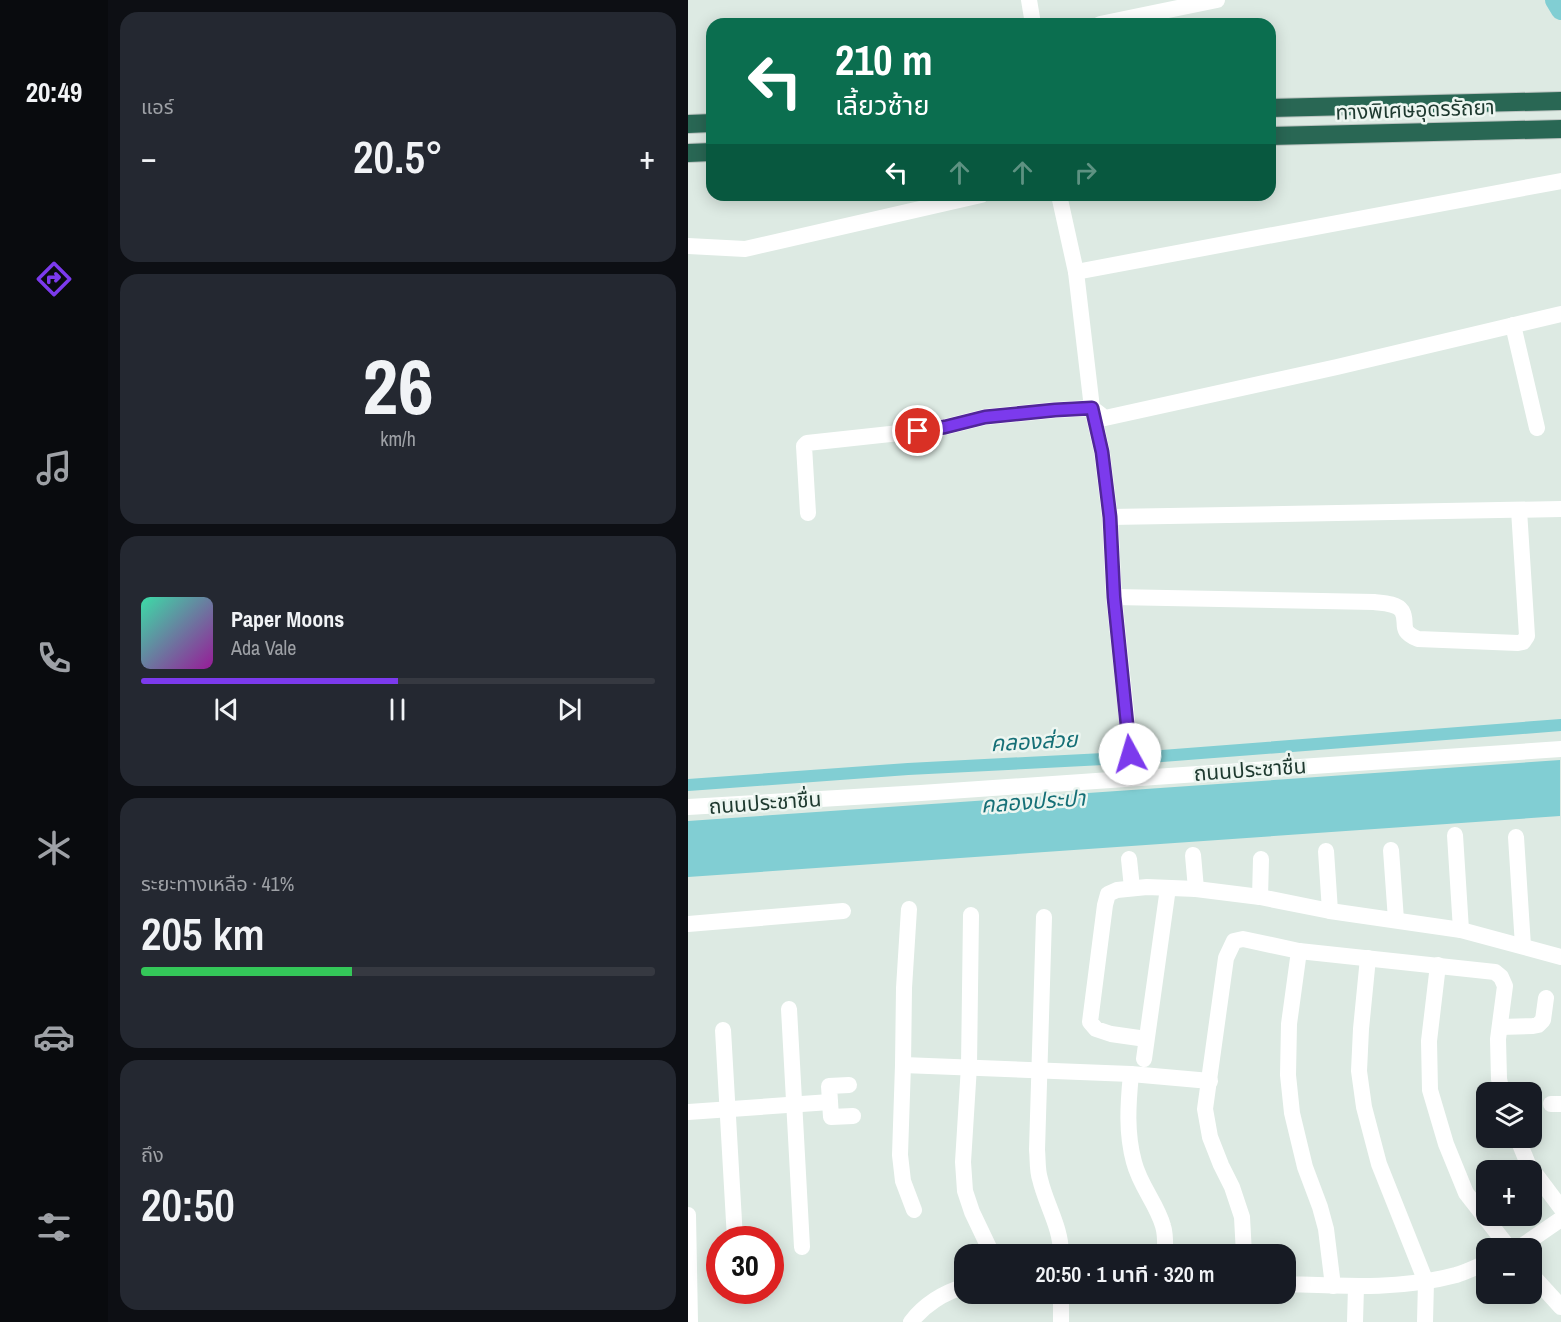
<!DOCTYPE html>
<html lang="th">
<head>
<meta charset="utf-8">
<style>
  :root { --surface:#171b24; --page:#242831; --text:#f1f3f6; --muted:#9ea1a6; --line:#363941; --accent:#7c3aed }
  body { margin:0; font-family:"Archivo Narrow","Noto Sans Thai",sans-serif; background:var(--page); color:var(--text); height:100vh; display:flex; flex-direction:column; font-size:22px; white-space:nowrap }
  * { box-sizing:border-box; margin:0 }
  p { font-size:20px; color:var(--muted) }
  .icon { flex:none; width:33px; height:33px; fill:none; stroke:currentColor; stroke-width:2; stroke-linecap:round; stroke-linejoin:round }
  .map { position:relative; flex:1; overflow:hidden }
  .panel { display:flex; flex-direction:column; gap:12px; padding:12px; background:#0d0f14; width:580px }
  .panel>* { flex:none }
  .hud { position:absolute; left:18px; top:18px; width:570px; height:183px; border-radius:18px; box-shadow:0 3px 15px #0003; background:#0b6e4f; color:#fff; overflow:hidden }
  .fabs { position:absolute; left:788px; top:1082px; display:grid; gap:12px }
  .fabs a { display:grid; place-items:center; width:66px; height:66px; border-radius:12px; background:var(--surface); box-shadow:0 3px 15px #0003; font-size:30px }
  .speed { position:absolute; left:18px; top:1226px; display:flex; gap:12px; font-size:30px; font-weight:700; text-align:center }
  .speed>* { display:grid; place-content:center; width:78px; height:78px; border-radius:50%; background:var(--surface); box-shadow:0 3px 15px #0003; line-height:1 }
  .speed .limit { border:9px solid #d22; background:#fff; color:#111 }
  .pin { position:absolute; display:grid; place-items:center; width:51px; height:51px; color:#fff; margin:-26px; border:3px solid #fff; border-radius:50%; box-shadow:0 2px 6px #0007 }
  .me { position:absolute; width:66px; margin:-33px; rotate:354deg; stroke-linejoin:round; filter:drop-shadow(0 0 4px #0008) }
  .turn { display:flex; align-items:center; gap:21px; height:126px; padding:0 30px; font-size:27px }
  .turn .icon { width:78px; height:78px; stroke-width:2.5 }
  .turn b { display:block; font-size:42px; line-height:51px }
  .lanes { display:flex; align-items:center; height:57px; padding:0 30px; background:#0003; justify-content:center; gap:30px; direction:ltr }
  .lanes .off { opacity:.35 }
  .big { font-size:45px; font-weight:600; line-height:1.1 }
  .panel .card { flex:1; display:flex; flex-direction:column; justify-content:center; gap:9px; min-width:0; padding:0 21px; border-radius:18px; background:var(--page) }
  .panel .dial { align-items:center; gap:0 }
  .dial b { font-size:78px; line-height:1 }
  .song { display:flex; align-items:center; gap:18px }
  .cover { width:72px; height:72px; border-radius:9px; background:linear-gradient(135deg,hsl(160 70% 55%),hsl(300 70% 35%)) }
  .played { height:6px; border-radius:3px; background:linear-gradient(90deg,var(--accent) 50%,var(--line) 50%) }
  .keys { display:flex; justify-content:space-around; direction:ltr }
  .heat { display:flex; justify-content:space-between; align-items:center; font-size:33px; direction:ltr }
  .charge { height:9px; border-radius:4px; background:linear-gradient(90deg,#34c759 41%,var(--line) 0) }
  .trip { position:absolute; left:266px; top:1244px; width:342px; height:60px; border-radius:18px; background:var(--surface); box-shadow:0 3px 15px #0003; font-weight:600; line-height:60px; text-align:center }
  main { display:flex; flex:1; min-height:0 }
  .tabs { display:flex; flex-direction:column; width:108px; justify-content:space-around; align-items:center; background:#090b0e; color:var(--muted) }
  .tabs .icon { width:42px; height:42px }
  .tabs .selected { color:var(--accent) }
  .tabs b { font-size:27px; color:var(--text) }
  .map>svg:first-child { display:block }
  .water { fill:#81ced3 }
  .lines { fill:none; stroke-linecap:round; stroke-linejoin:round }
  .canal { stroke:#81ced3; stroke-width:12 }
  .river { stroke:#81ced3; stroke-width:20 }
  .highway-casing { stroke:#bcc4c1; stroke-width:20 }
  .minor { stroke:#fff; stroke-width:16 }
  .highway { stroke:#296754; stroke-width:18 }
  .route-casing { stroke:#51269a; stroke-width:15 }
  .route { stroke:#7c3aed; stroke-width:10 }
  .labels { text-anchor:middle; stroke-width:5; stroke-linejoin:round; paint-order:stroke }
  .street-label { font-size:21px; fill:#1e392f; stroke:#edf6f1 }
  .water-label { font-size:22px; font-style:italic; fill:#167077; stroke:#edf6f1 }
</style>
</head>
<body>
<main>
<nav class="tabs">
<b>20:49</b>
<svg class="icon selected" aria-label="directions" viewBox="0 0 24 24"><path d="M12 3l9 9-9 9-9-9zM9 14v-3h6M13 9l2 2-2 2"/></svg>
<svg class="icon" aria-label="music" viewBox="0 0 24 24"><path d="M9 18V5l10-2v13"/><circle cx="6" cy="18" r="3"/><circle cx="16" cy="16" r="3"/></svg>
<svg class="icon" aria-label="phone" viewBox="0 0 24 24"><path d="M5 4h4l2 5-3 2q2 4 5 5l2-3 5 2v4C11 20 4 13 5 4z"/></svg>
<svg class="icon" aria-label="climate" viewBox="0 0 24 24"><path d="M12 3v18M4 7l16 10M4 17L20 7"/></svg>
<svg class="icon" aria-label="car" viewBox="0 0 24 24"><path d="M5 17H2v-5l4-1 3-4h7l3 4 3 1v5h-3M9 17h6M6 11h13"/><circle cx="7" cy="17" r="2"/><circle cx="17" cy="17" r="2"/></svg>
<svg class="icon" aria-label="filters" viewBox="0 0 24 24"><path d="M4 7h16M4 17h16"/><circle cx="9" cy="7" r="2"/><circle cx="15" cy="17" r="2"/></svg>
</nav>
<section class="panel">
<div class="card"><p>แอร์</p>
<div class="heat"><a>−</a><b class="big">20.5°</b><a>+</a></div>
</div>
<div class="card dial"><b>26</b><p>km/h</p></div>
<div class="card">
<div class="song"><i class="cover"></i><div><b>Paper Moons</b><p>Ada Vale</p></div></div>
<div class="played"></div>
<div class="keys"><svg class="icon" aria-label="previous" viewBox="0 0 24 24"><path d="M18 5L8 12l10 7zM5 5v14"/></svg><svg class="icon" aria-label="pause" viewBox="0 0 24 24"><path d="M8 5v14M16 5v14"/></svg><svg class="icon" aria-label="next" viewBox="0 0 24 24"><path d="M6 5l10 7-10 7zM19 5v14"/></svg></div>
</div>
<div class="card"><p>ระยะทางเหลือ · 41%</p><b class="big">205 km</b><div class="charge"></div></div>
<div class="card"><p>ถึง</p><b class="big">20:50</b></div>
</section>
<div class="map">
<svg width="873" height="1322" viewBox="0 0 873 1322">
  <rect width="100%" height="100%" fill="#ddeae3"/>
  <polygon class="water" points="872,760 872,816 0,877 0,821"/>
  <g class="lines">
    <polyline class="canal" points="0,785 220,769 474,756 873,725"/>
    <polyline class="river" points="867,0 873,10"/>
    <g class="highway-casing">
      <g id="highway">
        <polyline points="582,108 873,101"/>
        <polyline points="0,124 24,123"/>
        <polyline points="582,136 873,129"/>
        <polyline points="0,153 24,152"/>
      </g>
    </g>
    <g class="minor">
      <polyline points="341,0 345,24"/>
      <polyline points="412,24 529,0"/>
      <polyline points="371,195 388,272 404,408 414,452 422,517 426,597 445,778"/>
      <polyline points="0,246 57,249 293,195"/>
      <polyline points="388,272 873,181"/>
      <polyline points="825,325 849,428"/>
      <polyline points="120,513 116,446 119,443 230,431 257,427 297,417 367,410 404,408 417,418 649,367 873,314"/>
      <polyline points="422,517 873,509"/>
      <path d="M426 597 686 602C694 603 709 603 714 611 721 624 709 630 730 639L830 643 835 642 839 636 831 510"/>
      <polyline points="0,807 233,793 873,749"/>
      <polyline points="767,835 773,930"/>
      <polyline points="828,837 835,946"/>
      <polyline points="703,850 708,920"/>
      <polyline points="638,851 642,911"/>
      <polyline points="505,855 508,889"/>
      <polyline points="441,859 444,888"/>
      <polyline points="572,897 573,859"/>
      <polyline points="221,909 216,988 215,1065 212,1155 215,1181 226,1210"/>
      <polyline points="283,915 281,1066 275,1162 277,1191 284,1212 304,1254"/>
      <path d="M356 917 349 1150C350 1159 349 1170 352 1179 358 1205 373 1227 373 1254"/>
      <polyline points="0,924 155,911"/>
      <polyline points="611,951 601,1024 600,1075 604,1113 617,1167 632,1207 638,1229 645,1286"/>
      <polyline points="680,958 673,1029 671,1071 676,1107 691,1164 738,1282 737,1322"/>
      <polyline points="750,965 741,1041 742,1090 758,1144 778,1193 821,1248"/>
      <polyline points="101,1009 114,1247"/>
      <polyline points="812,1027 845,1026 850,1025 855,1020 858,998"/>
      <polyline points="35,1030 47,1239"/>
      <polyline points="458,1039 423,1034 408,1029 402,1022 417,905 420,894 429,890 459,887 508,889 572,897 642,911 773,930 873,957"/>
      <polyline points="456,1059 480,888"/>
      <polyline points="215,1065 443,1074 522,1081"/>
      <path d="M443 1074C440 1104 438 1133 446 1162 452 1186 469 1204 475 1226 478 1235 477 1245 477 1254"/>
      <polyline points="161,1085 141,1086 143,1117 165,1116"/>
      <polyline points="863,1104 873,1104"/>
      <polyline points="0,1112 142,1102"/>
      <polyline points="829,1137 840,1164 873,1208"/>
      <polyline points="0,1215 2,1322"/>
      <polyline points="831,1248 873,1219"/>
      <polyline points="556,1254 554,1217 544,1187 533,1165 522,1137 517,1109 538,958 546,941 555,939 611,951 807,972 813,977 817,986 810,1039 811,1079 814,1092"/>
      <polyline points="843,1274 873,1307"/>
      <path d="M597 1284C654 1286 712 1290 768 1275 778 1272 788 1267 798 1263"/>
      <polyline points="373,1293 431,1294 433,1293"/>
      <path d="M223 1322C236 1305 256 1292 276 1287"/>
      <polyline points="373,1322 373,1293"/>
      <polyline points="667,1322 668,1287"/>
    </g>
    <use href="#highway" class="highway"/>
  </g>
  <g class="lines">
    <g class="route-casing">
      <polyline id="route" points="230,431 257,427 297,417 367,410 404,408 414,452 422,517 426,597 442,754"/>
    </g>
    <use href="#route" class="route"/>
  </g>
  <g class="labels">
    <g class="street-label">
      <text transform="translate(727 110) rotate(-2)" y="7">ทางพิเศษอุดรรัถยา</text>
      <text transform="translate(562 770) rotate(-4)" y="7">ถนนประชาชื่น</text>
      <text transform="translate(77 803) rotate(-4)" y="7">ถนนประชาชื่น</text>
    </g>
    <g class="water-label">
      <text transform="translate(346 741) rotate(-3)" y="8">คลองส่วย</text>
      <text transform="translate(345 801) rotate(-4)" y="8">คลองประปา</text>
    </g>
  </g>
</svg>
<div class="fabs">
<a><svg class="icon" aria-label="layers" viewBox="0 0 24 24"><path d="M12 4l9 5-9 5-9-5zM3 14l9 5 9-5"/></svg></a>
<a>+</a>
<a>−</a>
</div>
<div class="speed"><div class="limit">30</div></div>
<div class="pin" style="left:230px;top:431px;background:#d93025"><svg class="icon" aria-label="arrive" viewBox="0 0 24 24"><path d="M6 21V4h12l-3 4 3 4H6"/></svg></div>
<svg class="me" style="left:442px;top:754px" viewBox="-20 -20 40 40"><circle r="19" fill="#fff"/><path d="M0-13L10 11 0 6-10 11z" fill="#7c3aed"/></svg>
<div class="trip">20:50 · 1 นาที · 320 m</div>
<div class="hud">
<div class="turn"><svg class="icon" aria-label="left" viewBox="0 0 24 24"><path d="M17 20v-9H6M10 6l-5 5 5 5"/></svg><div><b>210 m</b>เลี้ยวซ้าย</div></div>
<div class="lanes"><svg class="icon" aria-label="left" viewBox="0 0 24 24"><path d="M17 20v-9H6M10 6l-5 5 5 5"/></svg><svg class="icon off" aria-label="ahead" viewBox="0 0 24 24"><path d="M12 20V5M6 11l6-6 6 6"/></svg><svg class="icon off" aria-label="ahead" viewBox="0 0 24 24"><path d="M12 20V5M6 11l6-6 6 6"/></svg><svg class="icon off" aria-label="right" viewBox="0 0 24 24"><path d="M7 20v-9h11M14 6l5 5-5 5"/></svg></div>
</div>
</div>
</main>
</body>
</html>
